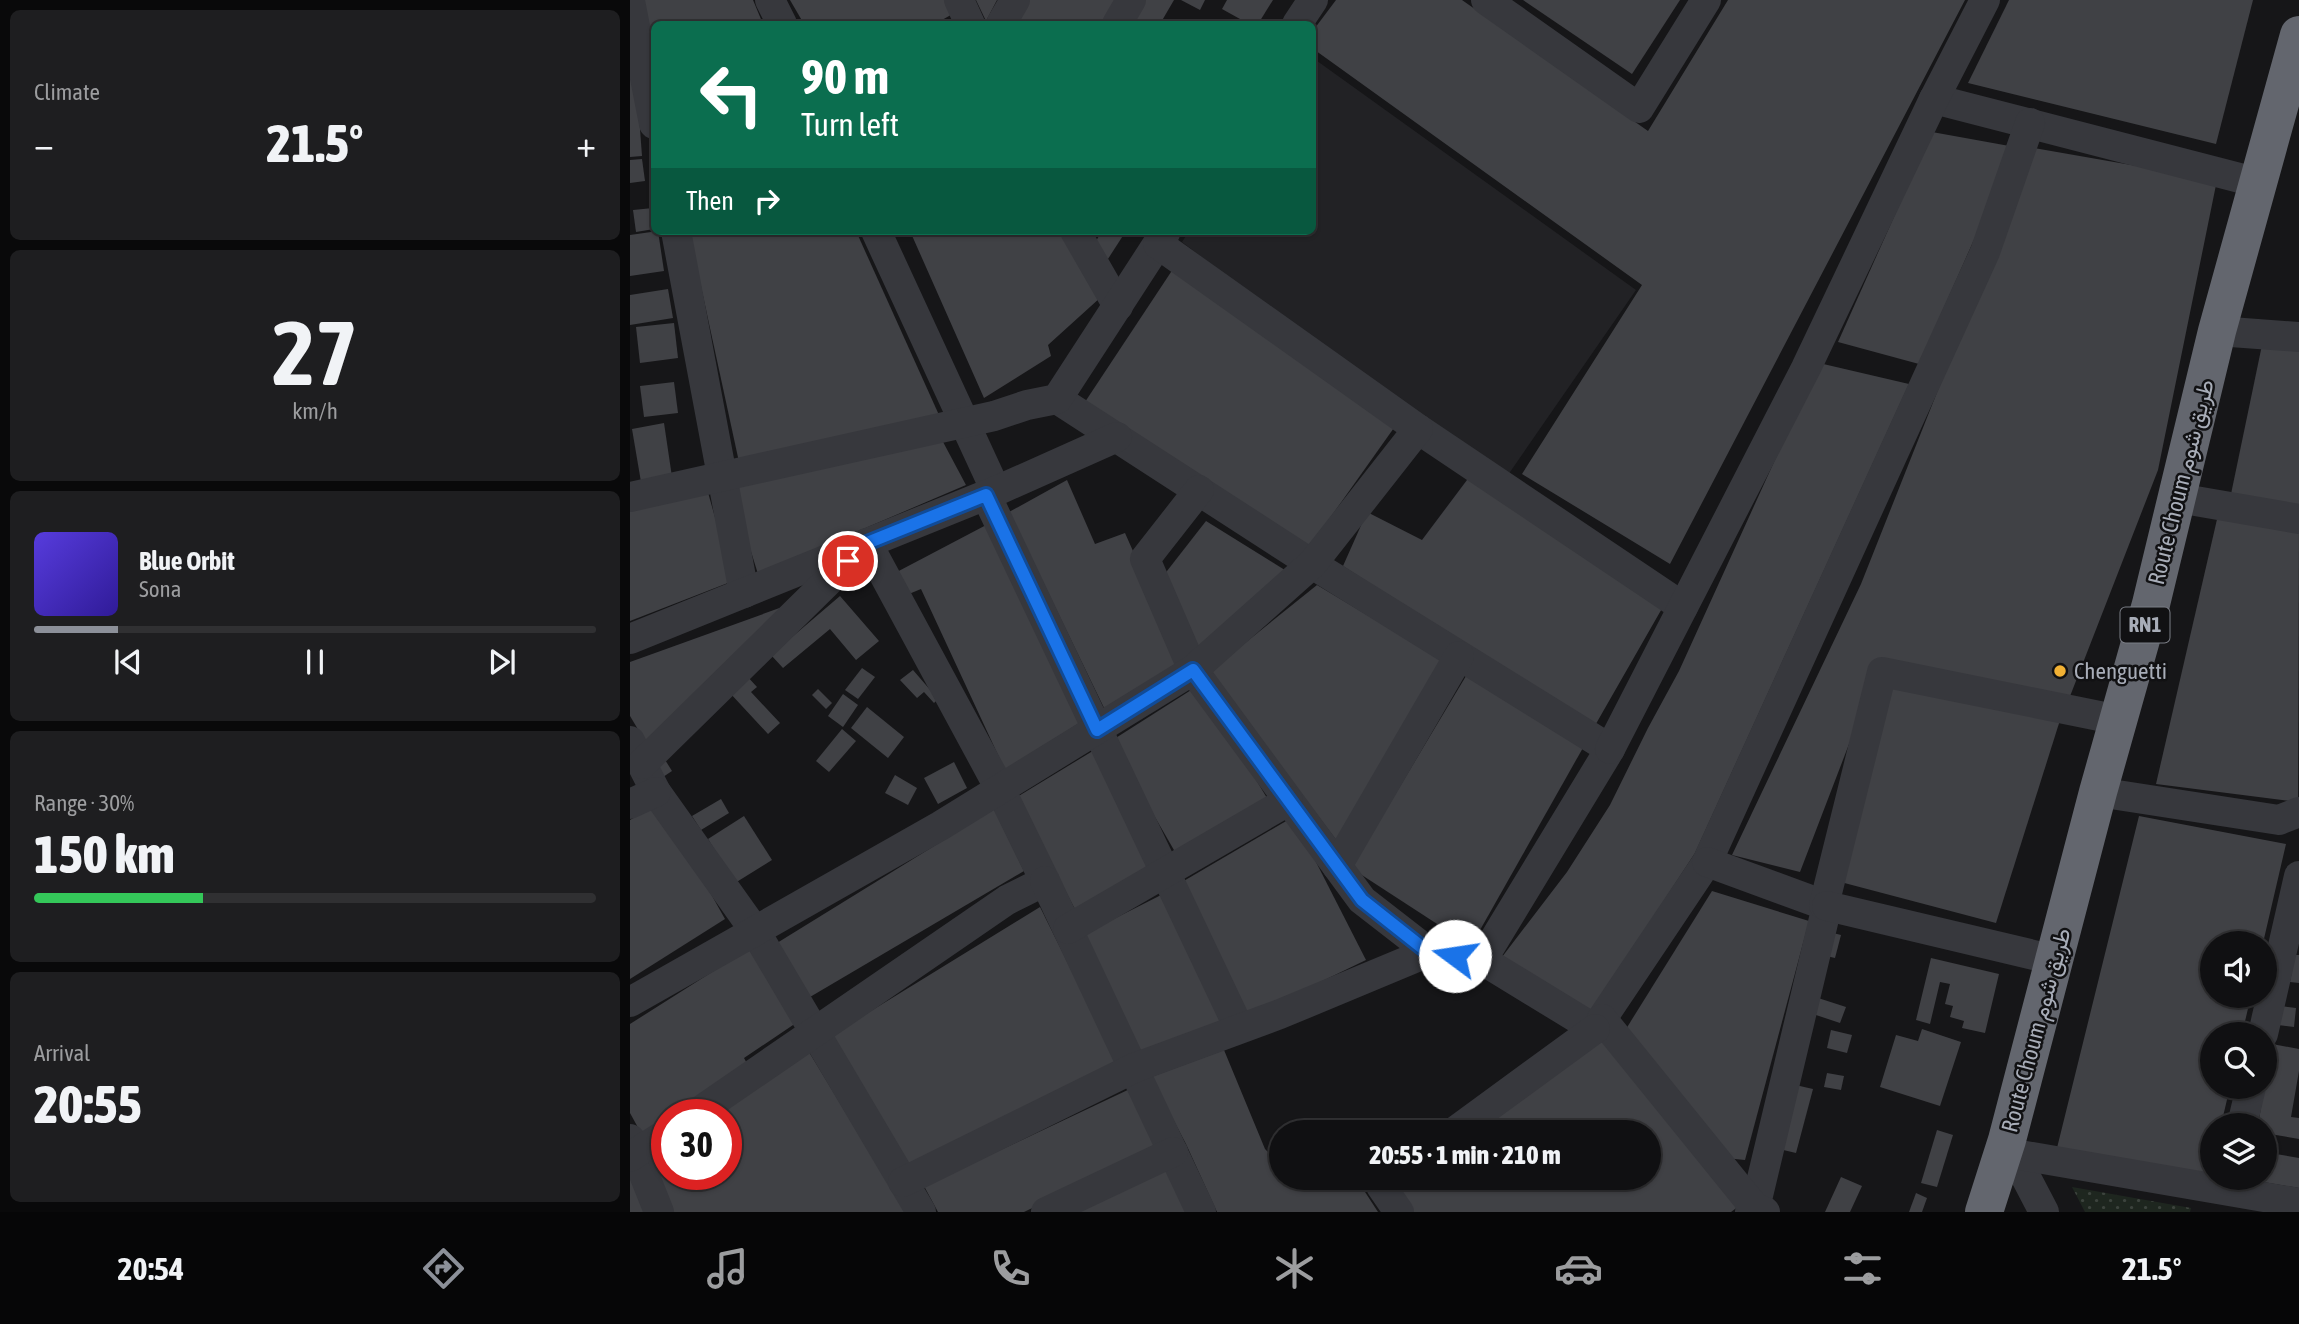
<!DOCTYPE html>
<html lang="en">
<head>
<meta charset="utf-8">
<style>
  :root { --surface:#101012; --page:#1e1e20; --text:#f1f3f6; --muted:#9c9d9f; --line:#303032; --accent:#8c9099 }
  body { margin:0; font-family:"Asap Condensed",Vazirmatn,sans-serif; background:var(--page); color:var(--text); height:100vh; display:flex; flex-direction:column; font-size:26px; white-space:nowrap }
  * { box-sizing:border-box; margin:0 }
  p { font-size:23px; color:var(--muted) }
  .icon { flex:none; width:38px; height:38px; fill:none; stroke:currentColor; stroke-width:2; stroke-linecap:round; stroke-linejoin:round }
  .map { position:relative; flex:1; overflow:hidden }
  .details { display:flex; flex-direction:column; gap:10px; padding:10px; background:#09090a; width:630px }
  .details>* { flex:none }
  .banner { position:absolute; left:21px; top:21px; width:665px; height:214px; border-radius:10px; box-shadow:0 2px 5px #0004,0 0 0 2px var(--line); background:#0b6e4f; color:#fff; overflow:hidden }
  .tools { position:absolute; left:1570px; top:931px; display:grid; gap:14px }
  .tools a { display:grid; place-items:center; width:77px; height:77px; border-radius:50%; background:var(--surface); box-shadow:0 2px 5px #0004,0 0 0 2px var(--line); font-size:35px }
  .speed { position:absolute; left:21px; top:1099px; display:flex; gap:14px; font-size:35px; font-weight:700; text-align:center }
  .speed>* { display:grid; place-content:center; width:91px; height:91px; border-radius:50%; background:var(--surface); box-shadow:0 2px 5px #0004,0 0 0 2px var(--line); line-height:1 }
  .speed .limit { border:10px solid #d22; background:#fff; color:#111 }
  .pin { position:absolute; display:grid; place-items:center; width:60px; height:60px; color:#fff; margin:-30px; border:4px solid #fff; border-radius:50%; box-shadow:0 2px 7px #0007 }
  .me { position:absolute; width:77px; margin:-38px; rotate:284deg; stroke-linejoin:round; filter:drop-shadow(0 0 5px #0008) }
  .turn { display:flex; align-items:center; gap:24px; height:147px; padding:0 35px; font-size:32px }
  .turn .icon { width:91px; height:91px; stroke-width:2.5 }
  .turn b { display:block; font-size:49px; line-height:60px }
  .then { display:flex; align-items:center; height:66px; padding:0 35px; background:#0003; gap:14px; font-size:26px }
  .big { font-size:52px; font-weight:800; line-height:1.1 }
  .details .card { flex:1; display:flex; flex-direction:column; justify-content:center; gap:10px; min-width:0; padding:0 24px; border-radius:10px; background:var(--page) }
  .details .dial { align-items:center; gap:0 }
  .dial b { font-size:91px; line-height:1 }
  .song { display:flex; align-items:center; gap:21px }
  .cover { width:84px; height:84px; border-radius:10px; background:linear-gradient(135deg,hsl(250 70% 55%),hsl(250 70% 35%)) }
  .played { height:7px; border-radius:4px; background:linear-gradient(90deg,var(--accent) 15%,var(--line) 15%) }
  .keys { display:flex; justify-content:space-around; direction:ltr }
  .heat { display:flex; justify-content:space-between; align-items:center; font-size:38px; direction:ltr }
  .charge { height:10px; border-radius:5px; background:linear-gradient(90deg,#34c759 30%,var(--line) 0) }
  .trip { position:absolute; left:639px; top:1120px; width:392px; height:70px; border-radius:35px; background:var(--surface); box-shadow:0 2px 5px #0004,0 0 0 2px var(--line); font-weight:800; line-height:70px; text-align:center }
  .dock { display:flex; height:112px; justify-content:space-around; align-items:center; background:#060607; color:var(--muted) }
  .dock .icon { width:49px; height:49px }
  .dock .selected { color:var(--accent) }
  .dock b { font-size:32px; color:var(--text) }
  main { display:flex; flex:1; min-height:0 }
  .map>svg:first-child { display:block }
  .built { fill:#222225 }
  .park { fill:url(#park-dots) }
  .building { fill:#404145 }
  .lines { fill:none; stroke-linecap:round; stroke-linejoin:round }
  .minor { stroke:#37383d; stroke-width:30 }
  .highway { stroke:#63666e; stroke-width:38 }
  .route-casing { stroke:#114b97; stroke-width:18 }
  .route { stroke:#1a73e8; stroke-width:12 }
  .poi-dot { fill:#f2b134; stroke:#111113; stroke-width:2.5 }
  .labels { text-anchor:middle; stroke-width:5; stroke-linejoin:round; paint-order:stroke }
  .shield { fill:#111113; stroke:#7b7e86; stroke-width:2 }
  .shield-label { font-size:21px; font-weight:bold; fill:#a8adb8 }
  .street-label { font-size:23px; fill:#a8adb8; stroke:#111113 }
  .poi-label { font-size:23px; fill:#a8adb8; stroke:#111113; text-anchor:start }
</style>
</head>
<body>
<main>
<section class="details">
<div class="card"><p>Climate</p>
<div class="heat"><a>−</a><b class="big">21.5°</b><a>+</a></div>
</div>
<div class="card dial"><b>27</b><p>km/h</p></div>
<div class="card">
<div class="song"><i class="cover"></i><div><b>Blue Orbit</b><p>Sona</p></div></div>
<div class="played"></div>
<div class="keys"><svg class="icon" aria-label="previous" viewBox="0 0 24 24"><path d="M18 5L8 12l10 7zM5 5v14"/></svg><svg class="icon" aria-label="pause" viewBox="0 0 24 24"><path d="M8 5v14M16 5v14"/></svg><svg class="icon" aria-label="next" viewBox="0 0 24 24"><path d="M6 5l10 7-10 7zM19 5v14"/></svg></div>
</div>
<div class="card"><p>Range · 30%</p><b class="big">150 km</b><div class="charge"></div></div>
<div class="card"><p>Arrival</p><b class="big">20:55</b></div>
</section>
<div class="map">
<svg width="1669" height="1212" viewBox="0 0 1669 1212">
  <defs>
    <pattern id="park-dots" width="8" height="8" patternUnits="userSpaceOnUse" patternTransform="scale(1.75)"><rect width="8" height="8" fill="#1e261f"/><path d="M2 2h.1M6 6h.1" fill="none" stroke="#3c433d" stroke-width="1.8" stroke-linecap="round"/></pattern>
  </defs>
  <rect width="100%" height="100%" fill="#161618"/>
  <polygon class="built" points="683,58 1006,290 871,485 552,242 559,231 682,231"/>
  <polygon class="park" points="1442,1187 1561,1208 1560,1212 1455,1212"/>
  <g class="building">
    <polygon points="8,0 123,0 133,24 24,24 24,69"/>
    <polygon points="160,0 318,0 326,12 305,24 174,24"/>
    <polygon points="346,0 367,0 356,21"/>
    <polygon points="400,0 496,0 480,24 386,24"/>
    <polygon points="515,0 544,0 530,24 509,24 503,21"/>
    <polygon points="551,0 575,0 570,10"/>
    <polygon points="597,0 643,0 628,24 619,24 592,9"/>
    <polygon points="706,0 832,0 1018,131 1098,0 1335,0 1040,564 892,474 1012,285 682,48 682,32"/>
    <polygon points="893,0 1050,0 1002,74"/>
    <polygon points="1379,0 1623,0 1586,144 1338,83"/>
    <polygon points="0,75 6,75 12,156 0,157"/>
    <polygon points="1302,132 1385,147 1289,364 1208,342"/>
    <polygon points="1404,148 1587,180 1528,470 1437,704 1252,658 1170,872 1102,855 1231,584"/>
    <polygon points="12,159 15,181 0,183 0,160"/>
    <polygon points="23,208 24,229 6,232 3,210"/>
    <polygon points="28,231 34,271 0,276 0,235"/>
    <polygon points="59,231 226,231 309,415 109,462"/>
    <polygon points="280,231 442,231 471,297 418,345 421,356 354,398"/>
    <polygon points="472,231 496,231 476,262 463,246"/>
    <polygon points="543,269 766,425 678,549 453,405"/>
    <polygon points="38,289 43,318 0,325 0,295"/>
    <polygon points="44,323 48,358 10,363 6,327"/>
    <polygon points="1669,344 1669,506 1601,494 1632,345"/>
    <polygon points="1189,363 1279,384 1065,853 960,1014 872,957 937,872 980,805 1018,728 1049,671"/>
    <polygon points="44,382 48,413 14,417 10,386"/>
    <polygon points="34,423 42,477 11,482 2,429"/>
    <polygon points="312,440 336,485 128,574 101,488"/>
    <polygon points="843,472 1034,605 963,729 713,566 737,512 792,540"/>
    <polygon points="437,480 465,544 495,533 554,666 476,712 379,512"/>
    <polygon points="77,489 103,581 0,621 0,508"/>
    <polygon points="1588,515 1669,526 1668,802 1526,784"/>
    <polygon points="576,521 658,572 569,655 530,580"/>
    <polygon points="360,523 451,722 375,770 291,589 274,596 263,574"/>
    <polygon points="687,585 819,664 710,845 579,672"/>
    <polygon points="210,596 249,641 226,660 200,629 153,668 141,655"/>
    <polygon points="169,601 19,748 0,716 0,662"/>
    <polygon points="232,668 245,677 228,699 215,690"/>
    <polygon points="283,670 308,699 304,703 294,692 287,698 270,680"/>
    <polygon points="116,675 127,687 121,692 150,723 138,734 99,692"/>
    <polygon points="836,676 954,746 841,946 721,868"/>
    <polygon points="1261,679 1431,717 1366,923 1203,880"/>
    <polygon points="569,685 640,803 548,857 481,741"/>
    <polygon points="188,689 202,703 196,709 182,695"/>
    <polygon points="213,694 228,705 213,727 198,716"/>
    <polygon points="237,707 274,737 258,758 221,728"/>
    <polygon points="212,729 226,741 199,772 186,761"/>
    <polygon points="466,749 523,871 449,917 387,797"/>
    <polygon points="32,755 42,771 27,781"/>
    <polygon points="324,762 337,788 308,804 294,778"/>
    <polygon points="265,775 287,788 278,805 255,793"/>
    <polygon points="91,799 99,813 71,830 62,816"/>
    <polygon points="30,803 95,919 0,979 0,820"/>
    <polygon points="364,809 394,871 180,997 147,943"/>
    <polygon points="114,816 142,860 105,883 78,839"/>
    <polygon points="1509,816 1656,844 1633,943 1582,943 1582,996 1621,996 1612,1034 1582,1034 1582,1087 1600,1087 1591,1125 1582,1125 1582,1165 1579,1176 1427,1148"/>
    <polygon points="663,817 736,960 618,1017 552,882"/>
    <polygon points="1082,891 1179,921 1115,1160 1095,1158 991,1037"/>
    <polygon points="537,892 598,1022 515,1059 452,935"/>
    <polygon points="410,907 490,1068 280,1170 197,1038"/>
    <polygon points="1199,932 1211,935 1205,958 1192,955"/>
    <polygon points="123,946 166,1023 114,1058 120,1069 44,1115 37,1115 37,1119 11,1133 0,1113 0,1024"/>
    <polygon points="1665,955 1669,955 1669,983 1660,982"/>
    <polygon points="1301,958 1369,974 1355,1033 1332,1028 1334,1021 1320,1017 1323,1006 1315,1004 1320,984 1310,982 1300,1024 1286,1020"/>
    <polygon points="1182,996 1216,1007 1210,1023 1177,1012"/>
    <polygon points="1651,1006 1666,1008 1664,1027 1648,1025"/>
    <polygon points="1292,1029 1331,1042 1310,1106 1250,1087 1266,1035 1288,1041"/>
    <polygon points="1201,1030 1222,1035 1217,1053 1197,1048"/>
    <polygon points="975,1038 1109,1206 1101,1212 779,1212 765,1193 785,1178 1018,1178 1018,1132 847,1132"/>
    <polygon points="1642,1044 1669,1049 1669,1071 1661,1117 1669,1118 1669,1139 1634,1133 1634,1125 1628,1125"/>
    <polygon points="594,1050 635,1149 651,1165 651,1178 726,1178 748,1212 587,1212 556,1144 521,1077"/>
    <polygon points="179,1052 276,1212 35,1212 12,1161 37,1144 37,1174 96,1174 96,1115 82,1115"/>
    <polygon points="1197,1073 1214,1076 1211,1090 1194,1087"/>
    <polygon points="1161,1084 1183,1089 1166,1153 1145,1148"/>
    <polygon points="504,1087 531,1146 394,1212 308,1212 294,1186"/>
    <polygon points="1307,1130 1323,1135 1307,1187 1291,1183"/>
    <polygon points="1634,1152 1669,1158 1669,1188 1616,1179 1634,1178"/>
    <polygon points="533,1158 559,1212 437,1212"/>
    <polygon points="1211,1177 1232,1186 1220,1212 1195,1212"/>
    <polygon points="0,1178 16,1212 0,1212"/>
    <polygon points="1286,1193 1297,1198 1292,1212 1279,1212"/>
  </g>
  <g class="lines">
    <g class="minor">
      <polyline points="140,0 152,24"/>
      <polyline points="329,0 340,24"/>
      <polyline points="856,0 1009,108 1076,0"/>
      <polyline points="0,1 24,124"/>
      <polyline points="371,24 385,0"/>
      <polyline points="487,24 501,0"/>
      <polyline points="667,24 683,0"/>
      <polyline points="1304,99 1629,183"/>
      <polyline points="46,231 114,593"/>
      <polyline points="246,231 366,491"/>
      <polyline points="445,231 488,306"/>
      <polyline points="1587,331 1669,337"/>
      <polyline points="427,399 682,564 980,749 852,960 965,1029 1077,862 1355,252 1400,123"/>
      <polyline points="788,429 1053,607"/>
      <polyline points="569,490 515,559 563,670 732,900 799,952 852,960"/>
      <polyline points="356,495 609,1028"/>
      <polyline points="0,497 364,416 397,405 427,399 536,231"/>
      <polyline points="1548,498 1669,519"/>
      <polyline points="0,639 366,491 487,437"/>
      <polyline points="0,741 26,792 125,931 291,1212"/>
      <polyline points="980,749 1176,368 1304,99 1355,0"/>
      <polyline points="12,764 237,543 370,789 415,881 377,900 64,1115"/>
      <polyline points="1468,792 1649,820 1669,812"/>
      <polyline points="0,804 26,792"/>
      <polyline points="1077,862 1197,906 1125,1208 1120,1212"/>
      <polyline points="707,866 829,656"/>
      <polyline points="415,881 571,1212"/>
      <polyline points="1194,905 1252,672 1489,720"/>
      <polyline points="1197,906 1425,960"/>
      <polyline points="438,929 658,801"/>
      <polyline points="0,1002 310,826 563,670 682,564 788,429 528,244"/>
      <polyline points="972,1019 1125,1208 1135,1212"/>
      <polyline points="1633,1034 1669,876"/>
      <polyline points="1612,1125 1621,1087"/>
      <polyline points="824,1132 965,1029"/>
      <polyline points="0,1139 29,1212"/>
      <polyline points="1377,1141 1414,1212"/>
      <polyline points="1384,1154 1669,1203"/>
      <polyline points="0,1157 37,1133"/>
      <polyline points="762,1178 751,1186 769,1212"/>
      <polyline points="273,1182 504,1068 650,1014 799,952"/>
      <polyline points="416,1212 543,1152"/>
    </g>
    <polyline class="highway" points="1354,1212 1377,1140 1468,792 1521,604 1587,331 1669,35"/>
  </g>
  <g class="lines">
    <g class="route-casing">
      <polyline id="route" points="218,561 237,543 356,495 467,730 563,670 732,900 799,953 825,956"/>
    </g>
    <use href="#route" class="route"/>
  </g>
  <circle class="poi-dot" cx="1430" cy="671" r="7"/>
  <g class="labels">
    <rect class="shield" x="1490.5" y="607.5" width="49" height="35" rx="5"/>
    <g class="shield-label">
      <text x="1515" y="632">RN1</text>
    </g>
    <g class="street-label">
      <text transform="translate(1551 482) rotate(-76)" y="8">Route Choum طريق شوم</text>
      <text transform="translate(1406 1030) rotate(-75)" y="8">Route Choum طريق شوم</text>
    </g>
    <g class="poi-label">
      <text x="1444" y="679">Chenguetti</text>
    </g>
  </g>
</svg>
<div class="tools">
<a><svg class="icon" aria-label="sound" viewBox="0 0 24 24"><path d="M4 9h4l5-4v14l-5-4H4zM17 9q2 3 0 6"/></svg></a>
<a><svg class="icon" aria-label="search" viewBox="0 0 24 24"><circle cx="10" cy="10" r="6"/><path d="M15 15l6 6"/></svg></a>
<a><svg class="icon" aria-label="layers" viewBox="0 0 24 24"><path d="M12 4l9 5-9 5-9-5zM3 14l9 5 9-5"/></svg></a>
</div>
<div class="speed"><div class="limit">30</div></div>
<div class="pin" style="left:218px;top:561px;background:#d93025"><svg class="icon" aria-label="arrive" viewBox="0 0 24 24"><path d="M6 21V4h12l-3 4 3 4H6"/></svg></div>
<svg class="me" style="left:825px;top:956px" viewBox="-20 -20 40 40"><circle r="19" fill="#fff"/><path d="M0-13L10 11 0 6-10 11z" fill="#1a73e8"/></svg>
<div class="trip">20:55 · 1 min · 210 m</div>
<div class="banner">
<div class="turn"><svg class="icon" aria-label="left" viewBox="0 0 24 24"><path d="M17 20v-9H6M10 6l-5 5 5 5"/></svg><div><b>90 m</b>Turn left</div></div>
<div class="then">Then<svg class="icon" aria-label="right" viewBox="0 0 24 24"><path d="M7 20v-9h11M14 6l5 5-5 5"/></svg></div>
</div>
</div>
</main>
<nav class="dock">
<b>20:54</b>
<svg class="icon selected" aria-label="directions" viewBox="0 0 24 24"><path d="M12 3l9 9-9 9-9-9zM9 14v-3h6M13 9l2 2-2 2"/></svg>
<svg class="icon" aria-label="music" viewBox="0 0 24 24"><path d="M9 18V5l10-2v13"/><circle cx="6" cy="18" r="3"/><circle cx="16" cy="16" r="3"/></svg>
<svg class="icon" aria-label="phone" viewBox="0 0 24 24"><path d="M5 4h4l2 5-3 2q2 4 5 5l2-3 5 2v4C11 20 4 13 5 4z"/></svg>
<svg class="icon" aria-label="climate" viewBox="0 0 24 24"><path d="M12 3v18M4 7l16 10M4 17L20 7"/></svg>
<svg class="icon" aria-label="car" viewBox="0 0 24 24"><path d="M5 17H2v-5l4-1 3-4h7l3 4 3 1v5h-3M9 17h6M6 11h13"/><circle cx="7" cy="17" r="2"/><circle cx="17" cy="17" r="2"/></svg>
<svg class="icon" aria-label="filters" viewBox="0 0 24 24"><path d="M4 7h16M4 17h16"/><circle cx="9" cy="7" r="2"/><circle cx="15" cy="17" r="2"/></svg>
<b>21.5°</b>
</nav>
</body>
</html>
